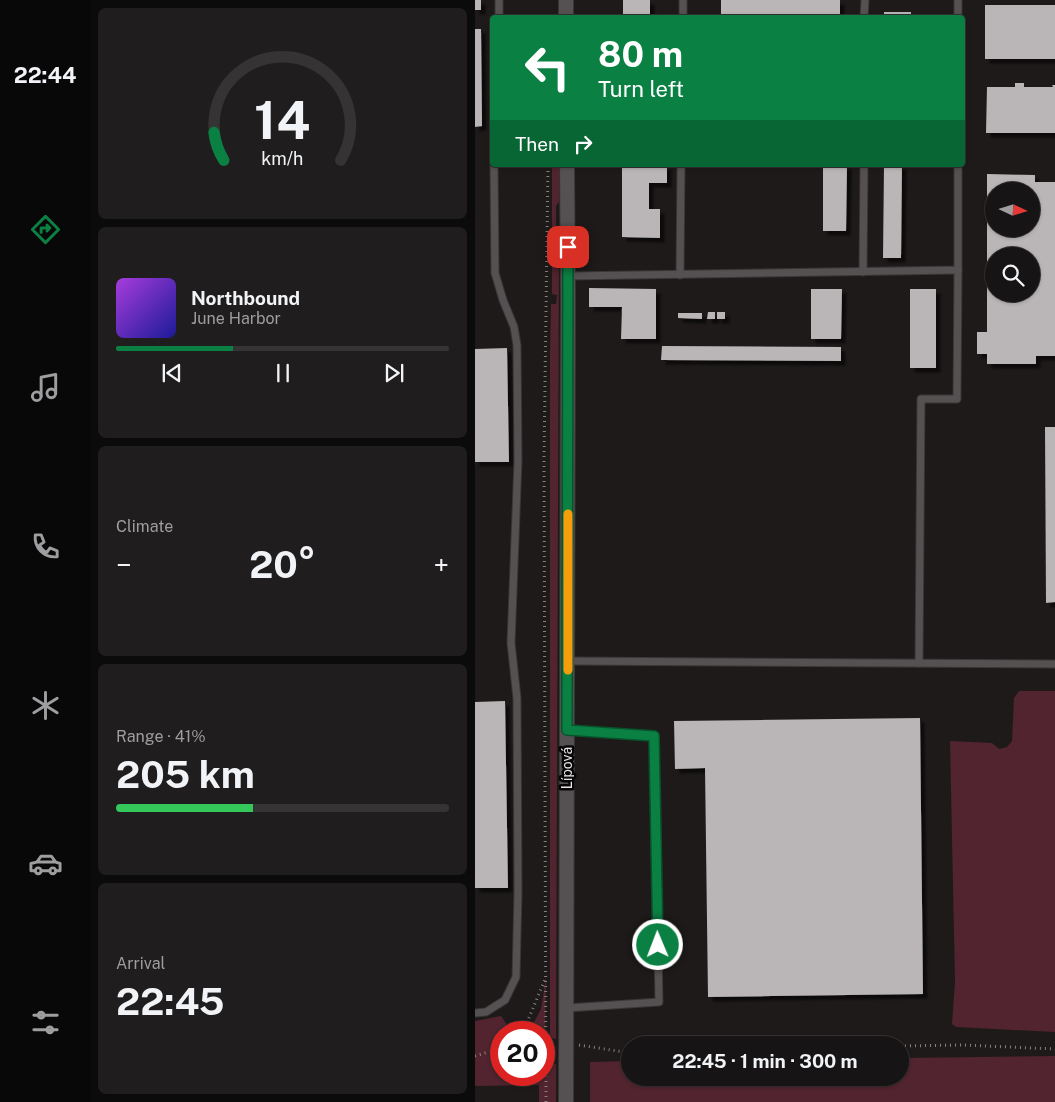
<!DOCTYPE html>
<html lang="en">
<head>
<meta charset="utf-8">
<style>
  :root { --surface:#161414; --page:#1f1d1d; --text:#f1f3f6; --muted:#9e9ea0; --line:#353334; --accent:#0b8043 }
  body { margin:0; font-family:"Public Sans",sans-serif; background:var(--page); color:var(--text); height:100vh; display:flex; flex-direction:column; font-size:19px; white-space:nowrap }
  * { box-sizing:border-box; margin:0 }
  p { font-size:16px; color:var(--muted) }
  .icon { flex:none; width:28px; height:28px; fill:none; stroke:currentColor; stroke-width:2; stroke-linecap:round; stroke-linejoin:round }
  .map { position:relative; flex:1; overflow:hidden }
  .drawer { display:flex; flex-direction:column; gap:8px; padding:8px; background:#0c0b0b; width:385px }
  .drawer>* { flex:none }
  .guide { position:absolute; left:15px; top:15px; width:475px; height:152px; border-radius:5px; box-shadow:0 1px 4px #0004,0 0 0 1px var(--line); background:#0b8043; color:#fff; overflow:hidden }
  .needle { width:32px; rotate:94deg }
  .fabs { position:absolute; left:510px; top:182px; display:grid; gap:10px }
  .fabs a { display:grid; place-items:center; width:55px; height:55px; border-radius:50%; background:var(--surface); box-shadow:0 1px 4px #0004,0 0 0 1px var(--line); font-size:25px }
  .speed { position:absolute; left:15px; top:1021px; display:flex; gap:10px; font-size:25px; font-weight:700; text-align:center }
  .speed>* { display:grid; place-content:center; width:65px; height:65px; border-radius:50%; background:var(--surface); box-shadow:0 1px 4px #0004,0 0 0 1px var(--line); line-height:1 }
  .speed .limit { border:8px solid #d22; background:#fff; color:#111 }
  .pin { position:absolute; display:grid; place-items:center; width:42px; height:42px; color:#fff; margin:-21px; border-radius:10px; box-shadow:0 2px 8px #0006 }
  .me { position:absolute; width:55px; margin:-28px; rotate:359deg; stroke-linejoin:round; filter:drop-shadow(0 0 4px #0008) }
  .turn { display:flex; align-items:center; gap:18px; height:105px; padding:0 25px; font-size:22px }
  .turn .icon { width:65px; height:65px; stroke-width:2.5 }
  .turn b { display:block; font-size:35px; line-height:42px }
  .then { display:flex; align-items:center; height:48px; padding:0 25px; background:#0003; gap:10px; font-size:19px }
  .big { font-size:38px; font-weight:700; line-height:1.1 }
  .drawer .card { flex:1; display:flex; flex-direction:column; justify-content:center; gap:8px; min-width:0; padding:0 18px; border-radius:8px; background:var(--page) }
  .drawer .dial { align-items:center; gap:0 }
  .dial svg { height:130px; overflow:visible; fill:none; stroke:var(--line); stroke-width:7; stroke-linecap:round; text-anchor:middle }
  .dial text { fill:var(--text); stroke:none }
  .song { display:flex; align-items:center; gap:15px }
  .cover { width:60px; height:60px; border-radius:8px; background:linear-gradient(135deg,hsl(280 70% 55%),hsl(240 70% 35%)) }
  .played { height:5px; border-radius:2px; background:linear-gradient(90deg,var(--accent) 35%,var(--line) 35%) }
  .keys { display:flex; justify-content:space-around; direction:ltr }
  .heat { display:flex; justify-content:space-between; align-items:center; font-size:28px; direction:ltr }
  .charge { height:8px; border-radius:4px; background:linear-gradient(90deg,#34c759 41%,var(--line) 0) }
  .trip { position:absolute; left:146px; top:1036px; width:288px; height:50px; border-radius:25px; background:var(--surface); box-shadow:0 1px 4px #0004,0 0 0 1px var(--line); font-weight:700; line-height:50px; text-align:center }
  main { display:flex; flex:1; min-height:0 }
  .dock { display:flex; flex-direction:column; width:90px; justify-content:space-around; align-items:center; background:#090808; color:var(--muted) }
  .dock .icon { width:35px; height:35px }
  .dock .on { color:var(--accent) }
  .dock b { font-size:22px; color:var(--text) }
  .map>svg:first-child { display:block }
  .green { fill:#51242f }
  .building { fill:#bab5b6; fill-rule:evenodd; filter:url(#shadow) }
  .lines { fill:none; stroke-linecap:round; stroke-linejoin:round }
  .service-casing { stroke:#393637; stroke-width:9 }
  .minor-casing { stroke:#393637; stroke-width:16 }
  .path { stroke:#858182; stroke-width:3; stroke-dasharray:1 4; stroke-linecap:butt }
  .service { stroke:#555051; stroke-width:7 }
  .minor { stroke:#555051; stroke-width:14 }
  .route-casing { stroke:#07532c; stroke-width:12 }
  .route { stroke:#0b8043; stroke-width:9 }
  .slow { stroke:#f59e0b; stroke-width:9 }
  .labels { text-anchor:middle; stroke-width:5; stroke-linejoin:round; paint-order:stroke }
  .street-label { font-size:14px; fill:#e6e3e4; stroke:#070506 }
</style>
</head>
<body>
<main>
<nav class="dock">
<b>22:44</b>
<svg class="icon on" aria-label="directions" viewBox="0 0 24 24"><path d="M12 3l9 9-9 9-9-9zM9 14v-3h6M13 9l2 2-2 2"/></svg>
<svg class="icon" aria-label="music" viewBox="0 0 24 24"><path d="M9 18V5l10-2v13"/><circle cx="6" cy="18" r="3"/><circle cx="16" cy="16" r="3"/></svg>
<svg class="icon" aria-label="phone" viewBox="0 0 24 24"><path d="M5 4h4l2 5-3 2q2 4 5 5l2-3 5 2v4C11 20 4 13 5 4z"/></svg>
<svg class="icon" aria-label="climate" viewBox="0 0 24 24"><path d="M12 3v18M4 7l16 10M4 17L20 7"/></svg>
<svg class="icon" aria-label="car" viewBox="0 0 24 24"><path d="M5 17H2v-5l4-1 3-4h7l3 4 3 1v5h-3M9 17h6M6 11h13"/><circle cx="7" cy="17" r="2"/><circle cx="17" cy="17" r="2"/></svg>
<svg class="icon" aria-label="filters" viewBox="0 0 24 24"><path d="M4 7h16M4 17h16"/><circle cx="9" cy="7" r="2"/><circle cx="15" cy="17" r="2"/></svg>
</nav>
<section class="drawer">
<div class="card dial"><svg viewBox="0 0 100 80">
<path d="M14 69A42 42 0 1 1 86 69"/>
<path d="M14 69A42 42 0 0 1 8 52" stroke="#0b8043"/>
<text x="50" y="56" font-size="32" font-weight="700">14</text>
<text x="50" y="72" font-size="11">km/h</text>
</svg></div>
<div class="card">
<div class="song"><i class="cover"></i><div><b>Northbound</b><p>June Harbor</p></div></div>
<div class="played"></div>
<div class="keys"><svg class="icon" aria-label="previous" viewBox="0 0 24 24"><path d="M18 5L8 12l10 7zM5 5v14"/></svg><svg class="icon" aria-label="pause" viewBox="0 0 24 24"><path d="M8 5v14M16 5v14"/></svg><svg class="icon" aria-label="next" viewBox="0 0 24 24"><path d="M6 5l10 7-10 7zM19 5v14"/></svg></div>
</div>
<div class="card"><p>Climate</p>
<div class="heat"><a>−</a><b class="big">20°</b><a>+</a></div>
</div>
<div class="card"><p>Range · 41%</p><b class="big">205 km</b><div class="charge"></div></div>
<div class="card"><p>Arrival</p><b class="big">22:45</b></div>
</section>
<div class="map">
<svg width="580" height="1102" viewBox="0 0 580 1102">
  <defs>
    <filter id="shadow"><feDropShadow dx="4.5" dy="4.5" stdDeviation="1" flood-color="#0009"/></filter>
  </defs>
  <rect width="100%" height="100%" fill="#1e1a1a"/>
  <g class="green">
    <polygon points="77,165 85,165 84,202 81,206 81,244 84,244 81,1039 75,1038 75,357 76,304 81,304 82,295 77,294"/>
    <polygon points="544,691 580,691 580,1032 481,1027 477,1024 480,982 475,741 517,743 524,749 532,747 537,741 539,698"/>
    <polygon points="71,977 70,1038 69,1038 69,1032 54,1032 66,1009"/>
    <polygon points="26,1016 37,1032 26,1032 26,1075 69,1075 69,1044 70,1044 70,1064 81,1064 81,1102 64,1102 64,1085 0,1086 0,1021"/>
    <polygon points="580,1056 580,1102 115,1102 115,1062 155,1061 155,1078 425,1078 425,1058"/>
  </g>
  <g class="building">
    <rect x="0" y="0" width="6" height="10"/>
    <rect x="148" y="0" width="27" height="18"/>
    <rect x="246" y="0" width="119" height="17"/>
    <rect x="510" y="5" width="70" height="54"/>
    <rect x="409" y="12" width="27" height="6"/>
    <polygon points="0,29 6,29 7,126 0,127"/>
    <polygon points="540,83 549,83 549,87 578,87 577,85 580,85 580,133 511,133 512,87 540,87"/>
    <polygon points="147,165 192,165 192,183 174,183 174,209 185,209 185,238 147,237"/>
    <polygon points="348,165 372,165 371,231 348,231"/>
    <polygon points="409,165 427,165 426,258 408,258"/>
    <path d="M512 174 560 175V182H580V356H561V364H512V354H502V332H512ZM519 191H556V229H519ZM519 256H556V294H519Z"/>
    <polygon points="114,288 181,289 181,339 146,339 147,307 114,307"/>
    <polygon points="336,289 367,289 366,339 336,339"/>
    <rect x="435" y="289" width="26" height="79"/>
    <polygon points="233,312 240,312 240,319 232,319"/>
    <rect x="242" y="312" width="8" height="7"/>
    <polygon points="203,313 227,313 227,319 203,318"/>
    <polygon points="187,346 366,347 366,361 186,360"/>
    <polygon points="32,348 34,462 0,462 0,349"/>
    <polygon points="570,427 580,427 580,602 571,603"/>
    <polygon points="30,701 33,888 0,888 0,702"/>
    <polygon points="445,718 448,994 233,997 230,768 200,769 199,721"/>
  </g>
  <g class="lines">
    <g class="service-casing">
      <g id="service">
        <polyline points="24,0 24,18"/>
        <polyline points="208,18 208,0"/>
        <polyline points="389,18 390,0"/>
        <polyline points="483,18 483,0"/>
        <polyline points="388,272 389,165"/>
        <polyline points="205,275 206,165"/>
        <polyline points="93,276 483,270 483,165"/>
        <polyline points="93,661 580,664"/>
        <polyline points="444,663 446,399 482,399 483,270"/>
        <polyline points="92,1008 184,1002 179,736 92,730"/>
        <polyline points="0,1013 11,1012 30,1000 41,977 43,892 42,698 36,643 43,461 42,345 39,327 28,300 20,273 19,165"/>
      </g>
    </g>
    <g class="minor-casing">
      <g id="minor">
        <polyline points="91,0 91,18"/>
        <polyline points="91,1102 93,300 92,165"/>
      </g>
    </g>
    <g class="path">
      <polyline points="48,1032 71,977"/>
      <polyline points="104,1045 155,1053"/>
      <polyline points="425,1046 488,1045 580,1049"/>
      <polyline points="0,1056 26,1048"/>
      <polyline points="71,1102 69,458 73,165"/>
    </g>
    <use href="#service" class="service"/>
    <use href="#minor" class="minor"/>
  </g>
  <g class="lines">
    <g class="route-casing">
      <polyline id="route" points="93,247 92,730 179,736 183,945"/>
    </g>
    <use href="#route" class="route"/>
    <polyline class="slow" points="93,670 93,514"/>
  </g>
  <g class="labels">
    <g class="street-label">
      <text transform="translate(92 768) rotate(-90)" y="5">Lípová</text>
    </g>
  </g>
</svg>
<div class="fabs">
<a><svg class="needle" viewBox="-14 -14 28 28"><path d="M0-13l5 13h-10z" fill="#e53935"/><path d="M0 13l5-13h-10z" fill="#9e9ea0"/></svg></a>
<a><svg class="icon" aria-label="search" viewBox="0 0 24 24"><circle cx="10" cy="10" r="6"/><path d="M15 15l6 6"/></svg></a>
</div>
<div class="speed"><div class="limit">20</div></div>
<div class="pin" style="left:93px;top:247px;background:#d93025"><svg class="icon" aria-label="arrive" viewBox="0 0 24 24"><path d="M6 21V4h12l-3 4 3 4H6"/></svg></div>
<svg class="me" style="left:183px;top:945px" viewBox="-20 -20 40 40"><circle r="17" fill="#0b8043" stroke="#fff" stroke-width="3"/><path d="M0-11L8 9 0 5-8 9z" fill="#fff"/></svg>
<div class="trip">22:45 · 1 min · 300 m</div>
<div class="guide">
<div class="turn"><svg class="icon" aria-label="left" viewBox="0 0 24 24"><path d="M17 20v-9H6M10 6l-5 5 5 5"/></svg><div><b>80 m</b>Turn left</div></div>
<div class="then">Then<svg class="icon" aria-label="right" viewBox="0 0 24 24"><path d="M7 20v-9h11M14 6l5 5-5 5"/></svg></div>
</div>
</div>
</main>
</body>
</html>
